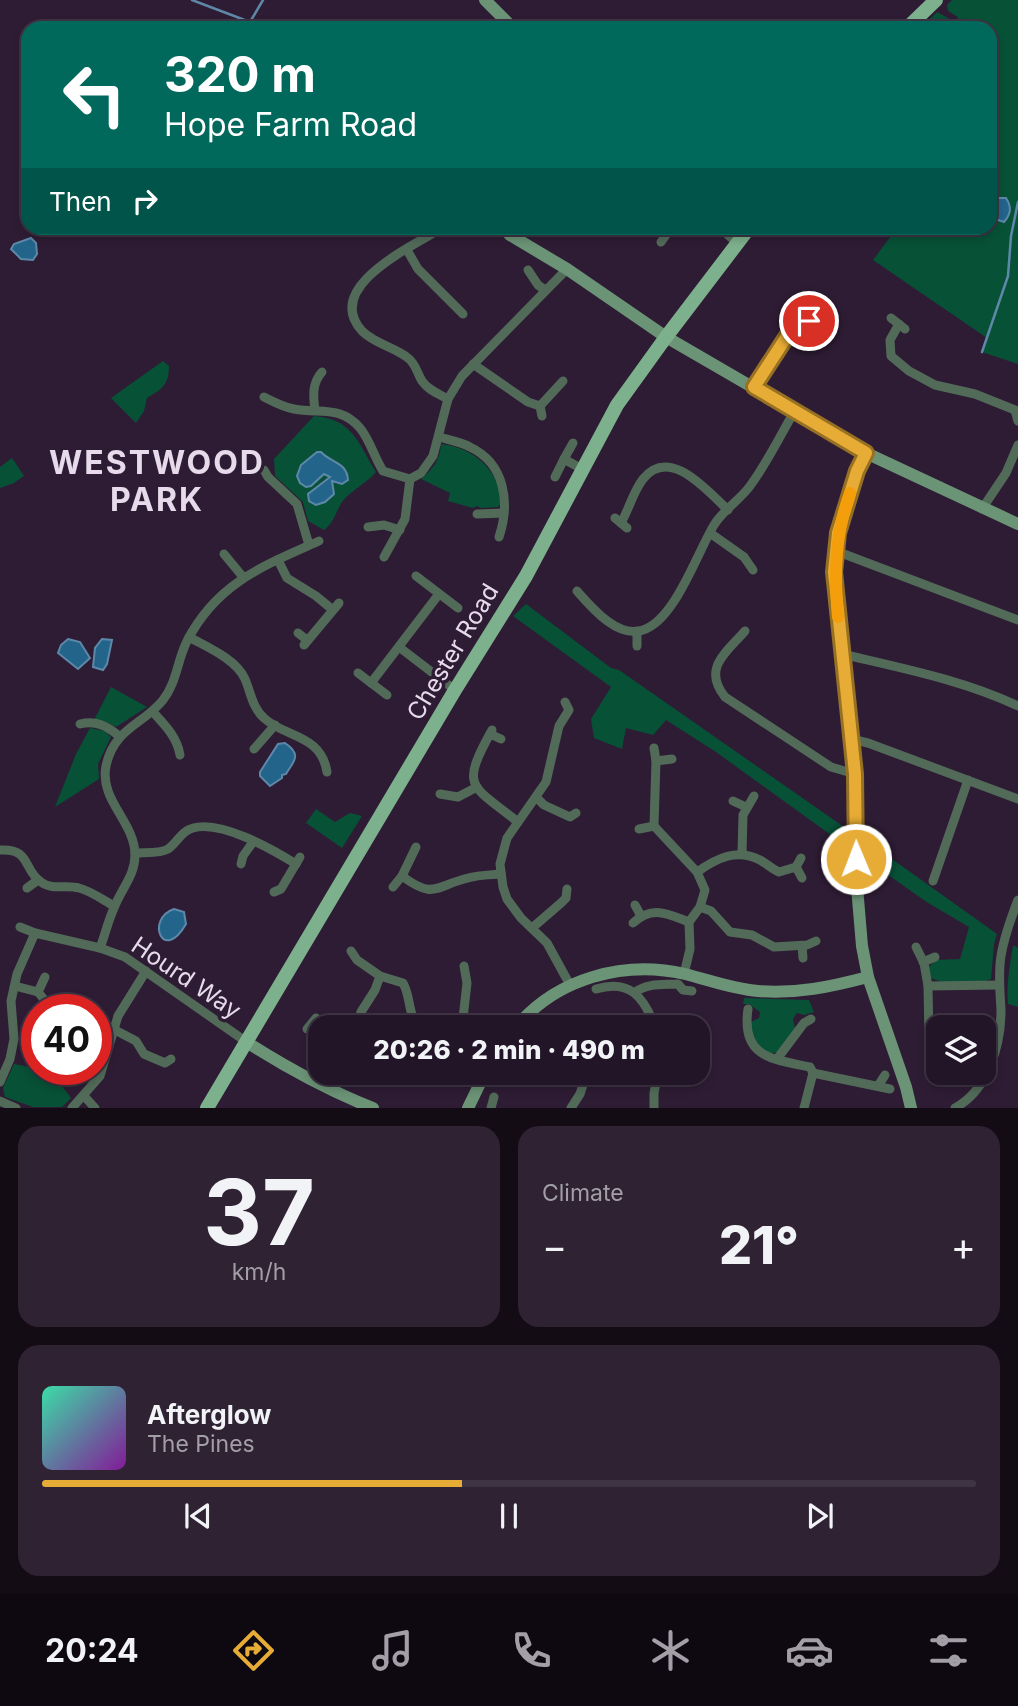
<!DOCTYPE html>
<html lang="en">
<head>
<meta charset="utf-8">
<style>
  :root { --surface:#221527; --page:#2e2233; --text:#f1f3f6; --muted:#a29fa7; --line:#3f3444; --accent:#e7ac36 }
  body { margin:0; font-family:Inter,sans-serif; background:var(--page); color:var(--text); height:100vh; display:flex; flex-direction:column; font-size:26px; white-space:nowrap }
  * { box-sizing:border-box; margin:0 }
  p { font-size:23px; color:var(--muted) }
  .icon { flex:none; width:38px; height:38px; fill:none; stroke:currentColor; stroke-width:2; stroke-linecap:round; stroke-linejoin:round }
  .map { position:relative; height:1108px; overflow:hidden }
  .panel { display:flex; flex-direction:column; gap:18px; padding:18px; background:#130c15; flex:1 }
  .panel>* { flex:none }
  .top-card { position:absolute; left:21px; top:21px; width:976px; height:214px; border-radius:21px; box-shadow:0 4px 10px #0003,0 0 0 2px var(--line); background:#00695c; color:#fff; overflow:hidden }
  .controls { position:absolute; left:926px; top:1015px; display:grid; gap:14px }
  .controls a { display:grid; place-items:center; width:70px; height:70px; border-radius:14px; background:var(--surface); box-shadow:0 4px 10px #0003,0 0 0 2px var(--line); font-size:35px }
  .speed { position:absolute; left:21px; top:994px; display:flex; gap:14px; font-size:35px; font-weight:700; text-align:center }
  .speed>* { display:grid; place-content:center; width:91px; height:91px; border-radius:50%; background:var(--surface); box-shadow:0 4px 10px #0003,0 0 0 2px var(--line); line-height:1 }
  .speed .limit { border:10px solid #d22; background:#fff; color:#111 }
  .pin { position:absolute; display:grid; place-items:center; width:60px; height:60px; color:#fff; margin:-30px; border:4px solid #fff; border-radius:50%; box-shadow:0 2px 7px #0007 }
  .me { position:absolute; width:77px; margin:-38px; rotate:359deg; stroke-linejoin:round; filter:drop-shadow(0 0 5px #0008) }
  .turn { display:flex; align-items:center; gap:24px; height:147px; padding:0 28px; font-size:32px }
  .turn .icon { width:91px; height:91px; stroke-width:2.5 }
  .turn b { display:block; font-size:49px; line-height:60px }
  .then { display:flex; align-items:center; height:66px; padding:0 28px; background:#0003; gap:14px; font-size:26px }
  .big { font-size:52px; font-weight:800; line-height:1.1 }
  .panel .card { flex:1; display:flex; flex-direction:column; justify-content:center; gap:10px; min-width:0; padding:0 24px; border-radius:21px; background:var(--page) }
  .panel .dial { align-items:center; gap:0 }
  .dial b { font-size:91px; line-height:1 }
  .song { display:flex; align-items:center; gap:21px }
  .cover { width:84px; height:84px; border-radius:10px; background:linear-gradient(135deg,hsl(160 70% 55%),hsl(290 70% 35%)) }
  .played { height:7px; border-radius:4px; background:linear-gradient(90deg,var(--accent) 45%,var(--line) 45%) }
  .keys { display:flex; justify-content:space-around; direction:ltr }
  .heat { display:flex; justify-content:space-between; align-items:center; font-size:38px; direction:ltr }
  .panel .tiles { flex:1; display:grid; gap:18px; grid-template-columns:1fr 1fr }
  .card:last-child { grid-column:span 2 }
  .trip { position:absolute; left:308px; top:1015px; width:402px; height:70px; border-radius:21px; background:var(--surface); box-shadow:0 4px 10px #0003,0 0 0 2px var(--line); font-weight:800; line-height:70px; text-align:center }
  .menu { display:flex; height:112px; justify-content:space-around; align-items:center; background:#0e0810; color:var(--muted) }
  .menu .icon { width:49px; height:49px }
  .menu .current { color:var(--accent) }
  .menu b { font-size:32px; color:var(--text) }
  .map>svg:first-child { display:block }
  .green { fill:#075137; fill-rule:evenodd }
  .water { fill:#23648b; stroke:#5e88a8; stroke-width:2 }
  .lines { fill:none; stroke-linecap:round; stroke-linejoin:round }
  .stream { stroke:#5e88a8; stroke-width:2.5 }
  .street { stroke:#526b59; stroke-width:9 }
  .secondary { stroke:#6b9376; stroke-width:12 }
  .primary { stroke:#7db18d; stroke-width:14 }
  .route-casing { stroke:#967023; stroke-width:18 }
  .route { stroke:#e7ac36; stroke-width:12 }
  .slow { stroke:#f59e0b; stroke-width:12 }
  .labels { text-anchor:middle; stroke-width:7; stroke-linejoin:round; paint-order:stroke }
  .street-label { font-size:24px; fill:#e7dbeb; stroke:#2e1c34 }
  .district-label { font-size:32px; font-weight:bold; letter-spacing:2px; fill:#e7dbeb; stroke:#2e1c34 }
</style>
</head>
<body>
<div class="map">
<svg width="1018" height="1108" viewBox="0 0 1018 1108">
  <rect width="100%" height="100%" fill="#2e1c34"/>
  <g class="green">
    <polygon points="952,0 1018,0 1018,364 982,352 987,338 873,260 897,228 990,228 990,28 921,28 937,12 955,22 958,17 948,11 947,5"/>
    <path d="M163 361 169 366C169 385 162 389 147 398L144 411 136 423 111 398Z"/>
    <path d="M314 416C353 419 358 443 376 472 366 484 351 490 342 502 336 511 334 523 324 530L308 521 303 502 275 476 274 459ZM321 452 328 458 343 466 348 480 337 484 331 481 308 494 325 479H330L324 474 311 486 306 487 298 480C297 466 308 456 321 452Z"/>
    <path d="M441 444C474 448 498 469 502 502L498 507 481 508 477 506 473 508 448 501 450 493 421 479C433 469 440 460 441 444Z"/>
    <polygon points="12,458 24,476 14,483 0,488 0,467"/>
    <polygon points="526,604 611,668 619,670 844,827 842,843 716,752 666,720 653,735 626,728 622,749 594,738 591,719 611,687 513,616"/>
    <polygon points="111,687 147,707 116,727 104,721 94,720"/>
    <polygon points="90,728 105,731 111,737 98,764 99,779 55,807 76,754"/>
    <polygon points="316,809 335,822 350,813 362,816 342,848 306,823"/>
    <path d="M864 839 997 934 994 944 991 979C973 986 946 986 929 977L927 969 936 960 960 959 969 927 925 901 863 857Z"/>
    <path d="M1013 945 1018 948V1007L1008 1004C1006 984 1010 965 1013 945Z"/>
    <path d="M744 998 809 1000 814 1012 804 1015 797 1013 793 1019 795 1028C793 1032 781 1049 779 1051 762 1061 752 1034 749 1023L759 1018 760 1012 749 1004H743Z"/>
    <polygon points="14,1064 51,1071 71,1098 62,1107 33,1107 5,1097 3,1088"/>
  </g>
  <g class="water">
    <path d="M998 198H1006C1012 207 1011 214 1004 222L995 219 991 205Z"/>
    <polygon points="31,238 36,243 37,254 33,260 21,259 11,249 14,244"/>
    <path d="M317 452H321C331 463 347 462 348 480L342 484 332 481 334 494 325 502 316 505 309 501 308 494 330 477 324 474 311 486 306 487 300 483 297 476 301 465Z"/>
    <polygon points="68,639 80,642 90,658 78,669 58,653 61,645"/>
    <polygon points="102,639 112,640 107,664 103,670 93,667 95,648"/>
    <path d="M285 743C303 755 293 762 286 774L282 775V778L270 786 260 776V772L278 744Z"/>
    <path d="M174 909 184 912 186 924C163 964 145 919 174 909Z"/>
  </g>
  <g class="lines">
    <g class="stream">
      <polyline points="192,0 250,22 263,0"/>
      <polyline points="982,352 1008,276 1011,236 1018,202"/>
    </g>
    <g class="street">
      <path d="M442 228C413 246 322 287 362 331 375 344 394 347 408 358 416 364 417 373 422 381 428 390 439 394 448 399"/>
      <polyline points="720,228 737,243"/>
      <polyline points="661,242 671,228"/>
      <polyline points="407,250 418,269 463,314"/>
      <polyline points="528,270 538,285 545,290"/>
      <polyline points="891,318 905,329"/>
      <polyline points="899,324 890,340 891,356 909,371 935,385 975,394 1015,410 1018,421"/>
      <polyline points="473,364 528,402 540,406"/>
      <polyline points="754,387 791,330 809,321"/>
      <path d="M264 397C274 402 283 407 294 409 320 414 340 405 360 428 370 440 374 457 383 471L410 479 421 473 433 456 448 399 462 376 567 269"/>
      <path d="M315 410C313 396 312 383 322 372"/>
      <polyline points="542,416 540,406 563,381"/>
      <path d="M439 437C449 440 461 442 470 447 506 464 510 504 499 537"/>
      <polyline points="564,459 573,443"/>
      <polyline points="264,470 268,477 297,504 309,545"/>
      <polyline points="555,477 564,459 582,469"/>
      <polyline points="982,509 1006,473 1018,445"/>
      <polyline points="477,514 504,513"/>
      <polyline points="615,518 627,528"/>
      <path d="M621 523C629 509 633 492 643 479 670 445 708 492 728 510"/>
      <polyline points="368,527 384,525 400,530"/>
      <polyline points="710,533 744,557 753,570"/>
      <polyline points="836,551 1018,620"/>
      <polyline points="224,554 243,577"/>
      <polyline points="384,557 405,519 410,479"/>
      <polyline points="278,560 287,578 316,596 333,610"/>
      <polyline points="416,576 458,608"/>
      <path d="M577 591C592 608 618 639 643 630 675 620 697 553 714 525 723 510 740 500 750 486 767 463 780 436 794 412"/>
      <polyline points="637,631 637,646"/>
      <path d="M745 631C726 653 702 668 725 697L831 767 855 774"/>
      <polyline points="298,633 307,640"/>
      <path d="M189 637C207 647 236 659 245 679 251 693 252 707 264 718 285 738 321 734 327 772"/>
      <polyline points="304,645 339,603"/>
      <polyline points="399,647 455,690"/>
      <path d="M842 654C901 668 963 680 1018 706"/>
      <polyline points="358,673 387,695"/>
      <polyline points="371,683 439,594"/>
      <polyline points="565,702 569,710 559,726 546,782 507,838 500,864 503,887 507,899 521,918 547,943 570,985"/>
      <path d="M153 712C165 725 177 737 180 755"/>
      <path d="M80 724C96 720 107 726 119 736"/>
      <path d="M492 730C460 788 470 784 518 822"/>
      <polyline points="490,734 501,739"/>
      <polyline points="851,739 868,743 1018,799"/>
      <polyline points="654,748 656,761 654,826"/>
      <polyline points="254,749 275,725"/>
      <polyline points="656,761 672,759"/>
      <polyline points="440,794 458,797 477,787"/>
      <polyline points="537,798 544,805 570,817 576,813"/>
      <polyline points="733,801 746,807"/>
      <polyline points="639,829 654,826 697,872 705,890 700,907 689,922 690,949 684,974"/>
      <path d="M0 850C31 848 23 870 41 882 53 891 66 884 79 888 91 891 103 900 114 906"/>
      <path d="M135 853C144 852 160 854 168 849 177 843 181 831 193 828 221 820 272 849 296 864"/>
      <polyline points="742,854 743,815 754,796"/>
      <polyline points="241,864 243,856 253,842"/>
      <polyline points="796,867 802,878"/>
      <path d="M697 872C717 858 737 848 760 860 767 864 772 869 779 872L796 867 801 858"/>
      <path d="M402 876C434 900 435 886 468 878 478 875 490 875 501 874"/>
      <polyline points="933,881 968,780"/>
      <polyline points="393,887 402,876 416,847"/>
      <polyline points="27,888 38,880"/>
      <polyline points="274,892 281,889 300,857"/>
      <polyline points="635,905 641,916"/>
      <polyline points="700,907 711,911 730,932 752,935 774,947 807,945 816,941"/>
      <path d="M633 923C653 905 667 914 689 922"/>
      <polyline points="20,927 35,933 100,948 125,957 248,1043"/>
      <polyline points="532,928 561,903 566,898 567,889"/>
      <polyline points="802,946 803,958"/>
      <polyline points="916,947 924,963 928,986"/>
      <path d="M100 948C105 935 108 921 114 908 121 889 135 876 135 855 135 822 99 800 106 766 114 728 143 725 163 700 177 682 177 661 187 641 217 583 263 566 319 541"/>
      <path d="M351 951 357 960 380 976 403 983C411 997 408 1015 418 1027"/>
      <polyline points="923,962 935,957"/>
      <polyline points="15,986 38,992 45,977"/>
      <path d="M596 989C630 979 644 997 655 1027"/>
      <polyline points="38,992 47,1003 61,1007"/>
      <path d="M635 992C648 983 662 985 678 984L683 990 692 991"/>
      <path d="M748 1009C741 1057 771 1059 810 1067L813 1073"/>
      <polyline points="525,1016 535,1027"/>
      <polyline points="357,1027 361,1012 375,990 380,976"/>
      <polyline points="462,1027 467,983 464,966"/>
      <polyline points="113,1029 136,1041 144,1054 165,1063 171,1059"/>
      <polyline points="307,1029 316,1018"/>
      <polyline points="929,1039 928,986 999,985"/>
      <polyline points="777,1059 804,1023 811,1019"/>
      <polyline points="813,1073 890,1089"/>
      <polyline points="408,1081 416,1082 421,1073"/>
      <polyline points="0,1082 10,1059 14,1039 11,1001 17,974 35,933"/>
      <polyline points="878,1086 885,1075"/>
      <polyline points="84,1096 95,1108"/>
      <polyline points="0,1101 16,1108"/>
      <polyline points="72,1108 100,1076 118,1016 146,971"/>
      <polyline points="491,1108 494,1097"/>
      <polyline points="571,1108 580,1094 587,1073"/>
      <polyline points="654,1108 654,1093 658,1073"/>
      <polyline points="804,1108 813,1073"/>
      <path d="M955 1108C988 1090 1001 1046 1001 1010 1000 992 998 974 1001 956 1004 937 1011 918 1018 900"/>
    </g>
    <g class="secondary">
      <polyline points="485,0 513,28"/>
      <polyline points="504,228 510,235 567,269 666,337 866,453 1018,524"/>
      <polyline points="866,453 857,471 838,533 834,572 855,774 856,875 862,946 868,977 906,1087 911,1108"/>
      <path d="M516 1027C557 978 624 960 685 974 709 980 732 989 758 991 797 994 830 987 868 977"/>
      <path d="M248 1043C289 1069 327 1090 373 1108"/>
      <polyline points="468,1108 485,1073"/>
    </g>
    <g class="primary">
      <polyline points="907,28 936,0"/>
      <polyline points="207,1108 455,690 526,576 617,405 666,337 749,228"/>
    </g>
  </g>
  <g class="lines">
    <g class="route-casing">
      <polyline id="route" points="809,321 791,330 754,387 866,453 857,471 838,533 834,572 855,774 856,859"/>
    </g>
    <use href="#route" class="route"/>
    <path class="slow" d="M838 617C834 573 835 535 850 493"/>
  </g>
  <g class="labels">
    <g class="street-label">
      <text transform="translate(453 652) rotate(-59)" y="8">Chester Road</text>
      <text transform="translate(186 978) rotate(34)" y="8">Hourd Way</text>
    </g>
    <g class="district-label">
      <text x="157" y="474">WESTWOOD<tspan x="157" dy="37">PARK</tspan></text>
    </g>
  </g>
</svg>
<div class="controls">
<a><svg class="icon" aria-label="layers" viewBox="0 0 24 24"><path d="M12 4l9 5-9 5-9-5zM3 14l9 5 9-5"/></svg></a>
</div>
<div class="speed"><div class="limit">40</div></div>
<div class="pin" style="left:809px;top:321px;background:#d93025"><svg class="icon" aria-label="arrive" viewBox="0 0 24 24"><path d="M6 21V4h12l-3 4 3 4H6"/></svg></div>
<svg class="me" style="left:856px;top:859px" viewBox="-20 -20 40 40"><circle r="17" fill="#e7ac36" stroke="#fff" stroke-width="3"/><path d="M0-11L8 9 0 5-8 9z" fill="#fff"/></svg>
<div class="trip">20:26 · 2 min · 490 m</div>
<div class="top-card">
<div class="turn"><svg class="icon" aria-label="left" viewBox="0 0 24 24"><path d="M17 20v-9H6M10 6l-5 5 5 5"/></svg><div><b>320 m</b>Hope Farm Road</div></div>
<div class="then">Then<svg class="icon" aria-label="right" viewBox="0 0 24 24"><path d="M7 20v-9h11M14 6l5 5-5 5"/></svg></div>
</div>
</div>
<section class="panel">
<div class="tiles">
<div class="card dial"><b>37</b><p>km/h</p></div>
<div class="card"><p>Climate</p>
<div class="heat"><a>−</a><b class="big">21°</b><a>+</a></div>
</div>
<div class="card">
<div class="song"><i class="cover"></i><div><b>Afterglow</b><p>The Pines</p></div></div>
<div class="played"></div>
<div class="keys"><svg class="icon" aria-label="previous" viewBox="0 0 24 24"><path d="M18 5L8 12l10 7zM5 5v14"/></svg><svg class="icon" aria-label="pause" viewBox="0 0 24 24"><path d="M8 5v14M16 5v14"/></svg><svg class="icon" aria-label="next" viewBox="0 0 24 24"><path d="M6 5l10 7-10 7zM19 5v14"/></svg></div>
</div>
</div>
</section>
<nav class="menu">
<b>20:24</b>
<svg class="icon current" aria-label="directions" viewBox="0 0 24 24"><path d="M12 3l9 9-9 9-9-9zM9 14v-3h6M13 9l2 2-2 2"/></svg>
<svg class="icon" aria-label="music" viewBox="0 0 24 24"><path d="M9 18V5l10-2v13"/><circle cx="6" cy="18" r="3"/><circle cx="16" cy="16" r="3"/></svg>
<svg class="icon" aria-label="phone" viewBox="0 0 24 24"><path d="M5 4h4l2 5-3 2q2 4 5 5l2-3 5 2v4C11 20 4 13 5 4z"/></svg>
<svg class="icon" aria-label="climate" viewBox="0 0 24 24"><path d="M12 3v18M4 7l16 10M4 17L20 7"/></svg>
<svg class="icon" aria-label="car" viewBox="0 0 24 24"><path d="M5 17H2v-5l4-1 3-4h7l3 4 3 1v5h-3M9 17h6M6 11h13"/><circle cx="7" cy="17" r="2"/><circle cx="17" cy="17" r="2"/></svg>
<svg class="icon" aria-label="filters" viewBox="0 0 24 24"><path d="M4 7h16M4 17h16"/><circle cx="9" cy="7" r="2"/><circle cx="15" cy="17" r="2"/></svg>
</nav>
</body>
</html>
